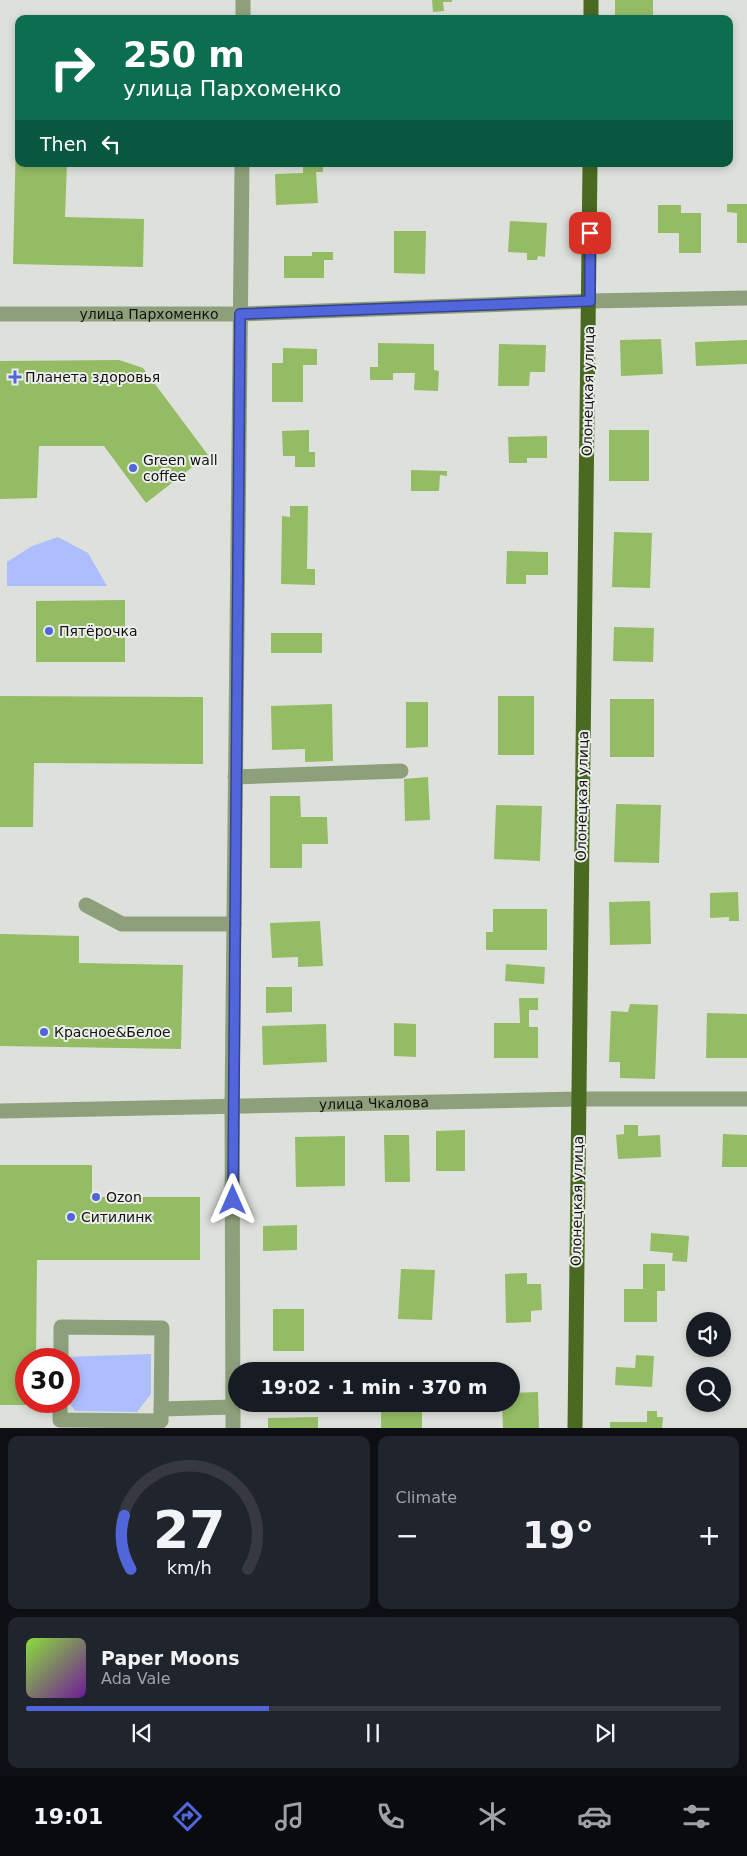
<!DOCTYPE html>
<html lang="en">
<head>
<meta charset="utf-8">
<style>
  :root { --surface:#171b24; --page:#20242c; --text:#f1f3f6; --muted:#9ea1a6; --line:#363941; --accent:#5266dc }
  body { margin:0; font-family:"DejaVu Sans",sans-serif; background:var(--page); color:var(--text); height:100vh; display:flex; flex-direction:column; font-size:19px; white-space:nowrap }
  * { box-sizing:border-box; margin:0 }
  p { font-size:16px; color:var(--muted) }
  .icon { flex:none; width:28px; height:28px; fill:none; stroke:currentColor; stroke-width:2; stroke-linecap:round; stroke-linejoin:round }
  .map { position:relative; height:1428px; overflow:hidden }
  .panel { display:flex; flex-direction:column; gap:8px; padding:8px; background:#0d0f14; flex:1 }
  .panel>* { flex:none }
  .hud { position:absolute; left:15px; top:15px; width:718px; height:152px; border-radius:10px; box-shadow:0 2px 8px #0003; background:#0b6e4f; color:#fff; overflow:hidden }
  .fabs { position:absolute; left:686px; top:1312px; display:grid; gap:10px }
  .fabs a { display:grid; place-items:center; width:45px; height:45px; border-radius:50%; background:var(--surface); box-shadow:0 2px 8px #0003; font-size:25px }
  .speed { position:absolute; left:15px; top:1348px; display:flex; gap:10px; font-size:25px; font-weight:700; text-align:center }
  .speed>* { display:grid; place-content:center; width:65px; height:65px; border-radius:50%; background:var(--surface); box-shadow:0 2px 8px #0003; line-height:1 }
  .speed .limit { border:8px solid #d22; background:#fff; color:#111 }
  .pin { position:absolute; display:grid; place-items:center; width:42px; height:42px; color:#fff; margin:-21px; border-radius:10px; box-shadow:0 2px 8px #0006 }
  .me { position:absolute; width:55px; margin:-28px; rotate:0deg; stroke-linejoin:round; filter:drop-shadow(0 0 4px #0008) }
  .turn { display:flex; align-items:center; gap:18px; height:105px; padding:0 25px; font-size:22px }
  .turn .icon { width:65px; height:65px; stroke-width:2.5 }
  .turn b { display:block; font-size:35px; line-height:42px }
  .then { display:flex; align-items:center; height:48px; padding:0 25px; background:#0003; gap:10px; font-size:19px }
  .big { font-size:38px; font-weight:800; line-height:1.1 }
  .panel .card { flex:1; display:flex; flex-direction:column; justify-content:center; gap:8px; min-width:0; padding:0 18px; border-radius:10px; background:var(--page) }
  .panel .dial { align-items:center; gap:0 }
  .dial svg { height:130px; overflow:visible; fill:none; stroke:var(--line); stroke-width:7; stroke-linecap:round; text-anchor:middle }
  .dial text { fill:var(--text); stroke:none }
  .song { display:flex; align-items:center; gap:15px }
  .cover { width:60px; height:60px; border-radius:8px; background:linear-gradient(135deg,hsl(90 70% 55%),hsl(280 70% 35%)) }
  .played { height:5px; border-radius:2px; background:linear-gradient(90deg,var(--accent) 35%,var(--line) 35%) }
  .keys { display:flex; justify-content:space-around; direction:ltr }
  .heat { display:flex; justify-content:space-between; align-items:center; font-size:28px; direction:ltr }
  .panel .tiles { flex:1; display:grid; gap:8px; grid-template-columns:1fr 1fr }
  .card:last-child { grid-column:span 2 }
  .trip { position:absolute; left:228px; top:1362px; width:292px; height:50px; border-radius:25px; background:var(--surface); box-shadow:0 2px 8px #0003; font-weight:800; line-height:50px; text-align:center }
  .menu { display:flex; height:80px; justify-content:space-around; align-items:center; background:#090b0e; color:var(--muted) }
  .menu .icon { width:35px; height:35px }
  .menu .current { color:var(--accent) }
  .menu b { font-size:22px; color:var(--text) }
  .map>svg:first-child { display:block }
  .green { fill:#acbefd }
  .building { fill:#94bc65 }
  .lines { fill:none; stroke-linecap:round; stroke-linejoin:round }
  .minor { stroke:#8ea07b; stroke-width:15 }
  .major { stroke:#4a6921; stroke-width:15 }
  .route-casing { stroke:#35428f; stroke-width:12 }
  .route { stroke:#5266dc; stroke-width:9 }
  .poi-dot { fill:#5266dc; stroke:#ebeee9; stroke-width:2 }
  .labels { text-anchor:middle; stroke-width:4; stroke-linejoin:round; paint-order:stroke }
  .street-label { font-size:14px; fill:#121311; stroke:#ebeee9 }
  .poi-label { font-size:14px; fill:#121311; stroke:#ebeee9; text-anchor:start }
</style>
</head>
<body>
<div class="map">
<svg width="747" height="1429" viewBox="0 0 747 1429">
  <rect width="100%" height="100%" fill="#dee1db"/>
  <g class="green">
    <polygon points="58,537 88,553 107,586 7,586 7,562 32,546"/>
    <polygon points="151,1354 151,1394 137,1412 75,1411 68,1401 69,1359 64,1359 64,1357"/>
  </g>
  <g class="building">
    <polygon points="432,0 452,0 452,2 443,2 444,11 433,12"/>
    <rect x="615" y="0" width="38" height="19"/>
    <polygon points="17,96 19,96 19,164 67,164 65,217 144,219 143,267 13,264"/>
    <polygon points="323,166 323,172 316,172 318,203 276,205 275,174 303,173 303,167"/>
    <polygon points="727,204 747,204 747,243 737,243 737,213 727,212"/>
    <polygon points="658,205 681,205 681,213 701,213 701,253 679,253 679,233 658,233"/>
    <polygon points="510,221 547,223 545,257 538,256 537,260 527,260 527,253 508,252"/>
    <polygon points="394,231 426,231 425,274 394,273"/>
    <polygon points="312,252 333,252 333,260 324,260 324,278 284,278 284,256 312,256"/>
    <polygon points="661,339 663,374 621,376 620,340"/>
    <polygon points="747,340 747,364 696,366 695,342"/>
    <polygon points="378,343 434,344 434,370 439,371 438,391 414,390 415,373 393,373 393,380 370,380 370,367 378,367"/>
    <polygon points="499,344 546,345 545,372 530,372 529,386 498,386"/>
    <polygon points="283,348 317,349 317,365 303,365 303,402 272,402 272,363 283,363"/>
    <polygon points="119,360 143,368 208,455 146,503 104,446 39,446 37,498 0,499 0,361"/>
    <polygon points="309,430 309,452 315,452 315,467 295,467 295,456 283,456 282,431"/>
    <rect x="609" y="430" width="40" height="51"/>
    <polygon points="547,436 547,458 527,458 527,463 509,463 508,437"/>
    <polygon points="411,470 447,471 447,476 440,475 439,491 411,491"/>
    <polygon points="290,506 308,506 307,569 315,569 315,585 281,584 282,516 290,517"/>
    <polygon points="614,532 652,533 650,588 612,587"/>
    <polygon points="507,551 548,552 548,575 526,575 526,584 506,584"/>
    <polygon points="125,600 125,662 36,662 36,601"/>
    <polygon points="614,627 654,628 653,662 613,661"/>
    <rect x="271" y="633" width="51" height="20"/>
    <polygon points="0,696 203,697 203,764 34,763 33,827 0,827"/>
    <rect x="498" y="696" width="36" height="59"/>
    <rect x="610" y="699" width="44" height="58"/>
    <polygon points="406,702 428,702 428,747 406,748"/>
    <polygon points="332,704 333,761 305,762 305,749 272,750 271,706"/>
    <polygon points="428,777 430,820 405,821 404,779"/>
    <polygon points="270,796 300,796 301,817 327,817 328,844 302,844 302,868 270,868"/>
    <polygon points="616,804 661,805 659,863 614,862"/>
    <polygon points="496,805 542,806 540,861 494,859"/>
    <polygon points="738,892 739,921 729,921 729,917 710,918 710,893"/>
    <polygon points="650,901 651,944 610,945 609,902"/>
    <polygon points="493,909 547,909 547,950 486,950 486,932 493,932"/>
    <polygon points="320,921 323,966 298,967 298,957 272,958 270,923"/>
    <polygon points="0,934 79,936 79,963 183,965 181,1049 0,1046"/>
    <polygon points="506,964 545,967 544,984 505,981"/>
    <polygon points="266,987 292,987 292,1012 266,1013"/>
    <polygon points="519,998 538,998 538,1010 529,1010 529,1027 538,1027 538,1058 494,1058 494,1023 520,1023"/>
    <polygon points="630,1004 658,1005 655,1079 620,1078 620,1062 609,1062 611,1011 628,1012"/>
    <polygon points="707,1013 747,1014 747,1058 706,1058"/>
    <polygon points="394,1023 416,1024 416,1057 394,1056"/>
    <polygon points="326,1024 327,1062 263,1065 262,1026"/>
    <polygon points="624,1125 638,1125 638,1136 660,1135 661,1157 618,1159 616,1135 624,1134"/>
    <polygon points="465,1130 465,1171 436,1171 436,1131"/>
    <polygon points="723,1134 747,1135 747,1167 722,1167"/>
    <polygon points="384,1135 409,1135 410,1182 385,1182"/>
    <polygon points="345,1136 345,1186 296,1187 295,1137"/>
    <polygon points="0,1165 92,1165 92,1197 200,1197 200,1260 37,1260 36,1359 26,1359 26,1401 36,1401 36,1405 0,1405"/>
    <polygon points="297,1225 297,1250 263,1251 263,1226"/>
    <polygon points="651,1233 689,1236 687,1262 672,1261 673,1253 650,1251"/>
    <polygon points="643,1264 665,1264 665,1291 657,1291 657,1322 624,1322 624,1289 643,1289"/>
    <polygon points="401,1269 435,1270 432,1320 398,1319"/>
    <polygon points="527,1273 527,1284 541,1284 542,1310 531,1311 531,1322 506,1323 505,1274"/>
    <rect x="273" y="1309" width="31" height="42"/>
    <polygon points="636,1355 654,1356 652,1387 615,1385 616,1367 635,1368"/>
    <polygon points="538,1392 539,1429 503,1429 502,1404 511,1404 511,1393"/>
    <rect x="381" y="1404" width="41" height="25"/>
    <polygon points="647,1411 657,1411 657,1417 663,1417 662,1429 610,1429 610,1422 647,1422"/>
    <polygon points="318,1417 318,1429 268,1429 268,1418"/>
  </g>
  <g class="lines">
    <g class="minor">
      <polyline points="243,19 243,0"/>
      <path id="s1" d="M0 314H240L590 301 747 298"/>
      <polyline points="235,777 401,771"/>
      <polyline points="86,905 122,924 234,924"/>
      <path id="s2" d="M0 1111 578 1099H747"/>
      <polyline points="60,1401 60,1420 161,1421 162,1328 61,1327 61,1359"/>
      <polyline points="161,1409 233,1407"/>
      <polyline points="233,1429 232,1106 242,164"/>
    </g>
    <g class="major">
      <polyline points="591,19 591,0"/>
      <polyline points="575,1429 590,164"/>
    </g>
  </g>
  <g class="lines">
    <g class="route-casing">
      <polyline id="route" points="233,1200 240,314 590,301 590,233"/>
    </g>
    <use href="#route" class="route"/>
  </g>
  <g class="poi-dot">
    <path d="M12.5 369.5h5v5h5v5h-5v5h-5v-5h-5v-5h5z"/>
    <circle cx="133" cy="468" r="5"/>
    <circle cx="49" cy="631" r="5"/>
    <circle cx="44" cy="1032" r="5"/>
    <circle cx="96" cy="1197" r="5"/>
    <circle cx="71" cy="1217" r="5"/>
  </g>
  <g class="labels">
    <g class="street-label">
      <text dy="5" stroke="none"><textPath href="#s1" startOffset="149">улица Пархоменко</textPath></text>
      <text transform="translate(588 391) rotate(-89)" y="5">Олонецкая улица</text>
      <text transform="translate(582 796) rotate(-89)" y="5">Олонецкая улица</text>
      <text dy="5" stroke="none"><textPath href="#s2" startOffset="374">улица Чкалова</textPath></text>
      <text transform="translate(577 1201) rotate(-89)" y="5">Олонецкая улица</text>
    </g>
    <g class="poi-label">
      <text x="25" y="382">Планета здоровья</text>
      <text x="143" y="465">Green wall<tspan x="143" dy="16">coffee</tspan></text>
      <text x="59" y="636">Пятёрочка</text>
      <text x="54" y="1037">Красное&amp;Белое</text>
      <text x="106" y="1202">Ozon</text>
      <text x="81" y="1222">Ситилинк</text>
    </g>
  </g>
</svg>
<div class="fabs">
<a><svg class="icon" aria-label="sound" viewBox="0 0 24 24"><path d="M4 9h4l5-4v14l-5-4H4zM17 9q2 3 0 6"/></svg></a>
<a><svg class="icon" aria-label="search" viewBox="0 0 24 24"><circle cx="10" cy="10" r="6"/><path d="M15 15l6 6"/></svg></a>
</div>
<div class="speed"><div class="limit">30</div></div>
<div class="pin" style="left:590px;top:233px;background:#d93025"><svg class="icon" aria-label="arrive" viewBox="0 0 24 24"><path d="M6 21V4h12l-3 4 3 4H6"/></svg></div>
<svg class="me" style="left:233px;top:1200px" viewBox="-20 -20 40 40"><path d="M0-17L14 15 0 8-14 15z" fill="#5266dc" stroke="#fff" stroke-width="4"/></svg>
<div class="trip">19:02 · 1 min · 370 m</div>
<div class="hud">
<div class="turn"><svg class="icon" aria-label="right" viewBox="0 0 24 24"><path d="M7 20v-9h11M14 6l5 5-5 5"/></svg><div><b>250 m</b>улица Пархоменко</div></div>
<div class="then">Then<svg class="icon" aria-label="left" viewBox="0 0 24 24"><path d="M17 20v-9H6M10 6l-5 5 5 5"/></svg></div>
</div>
</div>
<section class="panel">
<div class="tiles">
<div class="card dial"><svg viewBox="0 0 100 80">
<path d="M14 69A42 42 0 1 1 86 69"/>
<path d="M14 69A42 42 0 0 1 10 36" stroke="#5266dc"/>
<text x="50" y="56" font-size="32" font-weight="700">27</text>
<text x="50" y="72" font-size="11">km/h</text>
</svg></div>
<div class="card"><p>Climate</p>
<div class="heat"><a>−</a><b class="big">19°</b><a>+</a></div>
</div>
<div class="card">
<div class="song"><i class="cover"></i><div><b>Paper Moons</b><p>Ada Vale</p></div></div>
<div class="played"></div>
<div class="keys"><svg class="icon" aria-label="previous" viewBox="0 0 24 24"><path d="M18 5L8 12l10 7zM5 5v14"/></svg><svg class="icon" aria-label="pause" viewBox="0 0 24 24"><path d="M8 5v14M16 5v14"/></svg><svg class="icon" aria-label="next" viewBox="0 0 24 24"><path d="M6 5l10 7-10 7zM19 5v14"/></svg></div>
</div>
</div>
</section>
<nav class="menu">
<b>19:01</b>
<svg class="icon current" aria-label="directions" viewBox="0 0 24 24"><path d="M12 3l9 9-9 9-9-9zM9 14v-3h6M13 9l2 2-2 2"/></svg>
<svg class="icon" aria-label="music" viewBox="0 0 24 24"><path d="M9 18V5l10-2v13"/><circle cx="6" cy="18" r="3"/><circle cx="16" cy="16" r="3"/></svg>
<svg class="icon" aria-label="phone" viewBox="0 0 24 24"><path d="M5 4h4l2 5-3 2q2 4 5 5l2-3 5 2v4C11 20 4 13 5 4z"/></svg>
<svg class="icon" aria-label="climate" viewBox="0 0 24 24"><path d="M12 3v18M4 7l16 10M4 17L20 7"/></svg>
<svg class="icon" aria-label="car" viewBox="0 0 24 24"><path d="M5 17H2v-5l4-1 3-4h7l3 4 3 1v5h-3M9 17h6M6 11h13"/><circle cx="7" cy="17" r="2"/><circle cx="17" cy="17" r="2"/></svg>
<svg class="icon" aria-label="filters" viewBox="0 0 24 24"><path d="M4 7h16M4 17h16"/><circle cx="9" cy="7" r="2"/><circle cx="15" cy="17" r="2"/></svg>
</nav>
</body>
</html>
